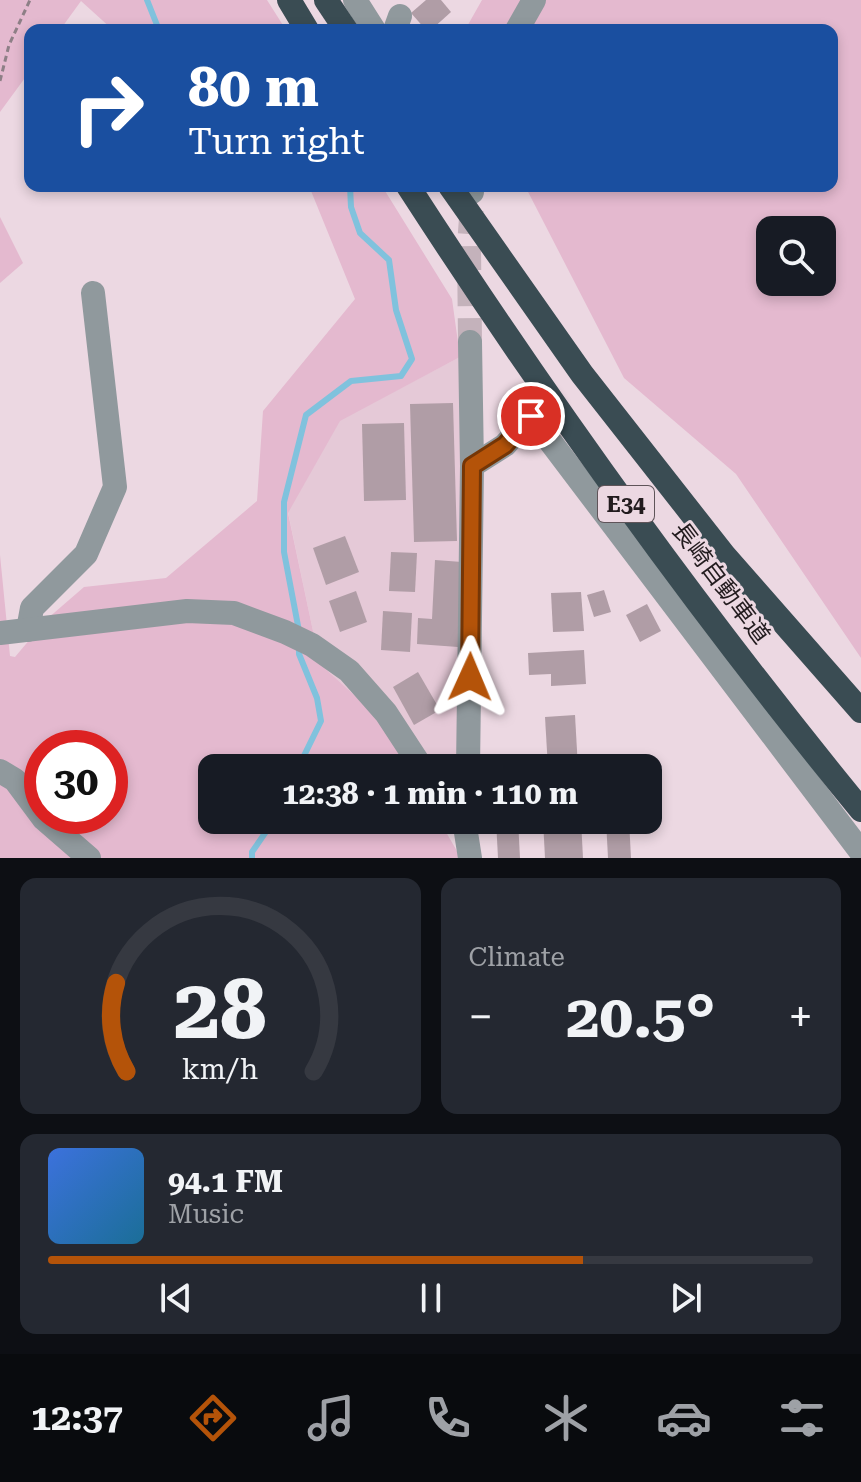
<!DOCTYPE html>
<html lang="en">
<head>
<meta charset="utf-8">
<style>
  :root { --surface:#171b24; --page:#242831; --text:#f1f3f6; --muted:#9ea1a6; --line:#363941; --accent:#b45309 }
  body { margin:0; font-family:"Roboto Serif","Noto Sans JP",serif; background:var(--page); color:var(--text); height:100vh; display:flex; flex-direction:column; font-size:30px; white-space:nowrap }
  * { box-sizing:border-box; margin:0 }
  p { font-size:26px; color:var(--muted) }
  .icon { flex:none; width:44px; height:44px; fill:none; stroke:currentColor; stroke-width:2; stroke-linecap:round; stroke-linejoin:round }
  .map { position:relative; height:858px; overflow:hidden }
  .panel { display:flex; flex-direction:column; gap:20px; padding:20px; background:#0d0f14; flex:1 }
  .panel>* { flex:none }
  .guide { position:absolute; left:24px; top:24px; width:814px; height:168px; border-radius:16px; box-shadow:0 4px 12px #0003; background:#1a4fa0; color:#fff; overflow:hidden }
  .controls { position:absolute; left:756px; top:216px; display:grid; gap:16px }
  .controls a { display:grid; place-items:center; width:80px; height:80px; border-radius:16px; background:var(--surface); box-shadow:0 4px 12px #0003; font-size:40px }
  .speed { position:absolute; left:24px; top:730px; display:flex; gap:16px; font-size:40px; font-weight:700; text-align:center }
  .speed>* { display:grid; place-content:center; width:104px; height:104px; border-radius:50%; background:var(--surface); box-shadow:0 4px 12px #0003; line-height:1 }
  .speed .limit { border:12px solid #d22; background:#fff; color:#111 }
  .pin { position:absolute; display:grid; place-items:center; width:68px; height:68px; color:#fff; margin:-34px; border:4px solid #fff; border-radius:50%; box-shadow:0 2px 8px #0007 }
  .me { position:absolute; width:88px; margin:-44px; rotate:1deg; stroke-linejoin:round; filter:drop-shadow(0 0 6px #0008) }
  .turn { display:flex; align-items:center; gap:28px; height:168px; padding:0 32px; font-size:36px }
  .turn .icon { width:104px; height:104px; stroke-width:2.5 }
  .turn b { display:block; font-size:56px; line-height:68px }
  .big { font-size:60px; font-weight:700; line-height:1.1 }
  .panel .tile { flex:1; display:flex; flex-direction:column; justify-content:center; gap:12px; min-width:0; padding:0 28px; border-radius:16px; background:var(--page) }
  .panel .dial { align-items:center; gap:0 }
  .dial svg { height:208px; overflow:visible; fill:none; stroke:var(--line); stroke-width:7; stroke-linecap:round; text-anchor:middle }
  .dial text { fill:var(--text); stroke:none }
  .song { display:flex; align-items:center; gap:24px }
  .cover { width:96px; height:96px; border-radius:12px; background:linear-gradient(135deg,hsl(220 70% 55%),hsl(200 70% 35%)) }
  .played { height:8px; border-radius:4px; background:linear-gradient(90deg,var(--accent) 70%,var(--line) 70%) }
  .keys { display:flex; justify-content:space-around; direction:ltr }
  .heat { display:flex; justify-content:space-between; align-items:center; font-size:44px; direction:ltr }
  .panel .tiles { flex:1; display:grid; gap:20px; grid-template-columns:1fr 1fr }
  .tile:last-child { grid-column:span 2 }
  .trip { position:absolute; left:198px; top:754px; width:464px; height:80px; border-radius:16px; background:var(--surface); box-shadow:0 4px 12px #0003; font-weight:700; line-height:80px; text-align:center }
  .menu { display:flex; height:128px; justify-content:space-around; align-items:center; background:#090b0e; color:var(--muted) }
  .menu .icon { width:56px; height:56px }
  .menu .on { color:var(--accent) }
  .menu b { font-size:36px; color:var(--text) }
  .map>svg:first-child { display:block }
  .built { fill:#e5c9d7 }
  .green { fill:#e4b9cf; fill-rule:evenodd }
  .lines { fill:none; stroke-linecap:round; stroke-linejoin:round }
  .stream { stroke:#80c2dd; stroke-width:6 }
  .building { fill:#b09da6 }
  .minor-tunnel { stroke:#c4b2bb; stroke-width:24; stroke-dasharray:24 12; stroke-linecap:butt }
  .path { stroke:#8d7f86; stroke-width:3; stroke-dasharray:6 4; stroke-linecap:butt }
  .minor { stroke:#90999d; stroke-width:24 }
  .highway { stroke:#3a4c53; stroke-width:24 }
  .highway-bridge { stroke:#3a4c53; stroke-width:24 }
  .route-casing { stroke:#753606; stroke-width:20 }
  .route { stroke:#b45309; stroke-width:14 }
  .labels { text-anchor:middle; stroke-width:6; stroke-linejoin:round; paint-order:stroke }
  .shield { fill:#ecd8e2; stroke:#5f5459; stroke-width:2 }
  .shield-label { font-size:22px; font-weight:bold; fill:#221b1e }
  .street-label { font-size:24px; fill:#221b1e; stroke:#ecd8e2 }
</style>
</head>
<body>
<div class="map">
<svg width="861" height="858" viewBox="0 0 861 858">
  <rect width="100%" height="100%" fill="#ecd8e2"/>
  <polygon class="built" points="460,357 461,768 410,768 384,722 320,664 288,512 340,420"/>
  <g class="green">
    <polygon points="0,0 267,0 286,30 113,30 81,1 60,30 30,30 30,71 0,112"/>
    <path d="M482 0H861V658L736 474 624 378 525 186H832V30H465ZM770 230H822V282H770Z"/>
    <path d="M309 186H382L452 299 460 357 340 421 288 513 320 664 384 722 410 768H212V820H439L461 858H0V555L10 656 15 657 47 619 84 587 166 578 257 501 263 411 355 299ZM42 748H110V816H42Z"/>
    <polygon points="0,217 23,263 0,283"/>
  </g>
  <g class="lines">
    <g class="stream">
      <polyline points="147,0 159,30"/>
      <polyline points="299,631 284,552 284,502 306,415 351,381 401,376 412,359 396,310 389,260 360,233 351,207 350,186"/>
      <polyline points="298,768 321,721 317,698 299,654 299,646"/>
      <polyline points="252,858 252,852 274,820"/>
    </g>
  </g>
  <g class="building">
    <polygon points="426,0 441,0 451,12 431,30 426,30 411,13"/>
    <polygon points="453,403 457,541 414,542 410,404"/>
    <polygon points="404,423 406,500 364,501 362,424"/>
    <polygon points="345,536 359,572 326,585 313,548"/>
    <polygon points="391,552 417,553 415,592 389,591"/>
    <polygon points="435,560 462,562 458,647 417,644 418,618 432,619"/>
    <polygon points="604,590 611,612 594,617 587,595"/>
    <polygon points="356,591 367,622 340,632 329,601"/>
    <polygon points="581,592 584,631 553,632 551,593"/>
    <polygon points="647,604 661,631 640,642 626,615"/>
    <polygon points="383,611 412,613 410,652 381,650"/>
    <polygon points="584,650 586,684 551,686 551,674 529,675 528,653"/>
    <polygon points="418,672 440,710 414,725 393,687"/>
    <polygon points="575,715 578,768 548,768 545,717"/>
    <polygon points="636,756 637,768 604,768 603,757"/>
    <polygon points="525,757 526,768 493,768 493,759"/>
    <polygon points="496,820 518,820 520,858 498,858"/>
    <polygon points="543,820 581,820 583,858 545,858"/>
    <polygon points="606,820 629,820 631,858 608,858"/>
  </g>
  <g class="lines">
    <polyline class="minor-tunnel" points="470,342 469,246 472,204"/>
    <polyline class="path" points="0,81 9,45 30,0"/>
    <g class="minor">
      <polyline points="355,0 374,30"/>
      <polyline points="395,30 400,16"/>
      <polyline points="517,30 534,0"/>
      <polyline points="472,186 472,192"/>
      <polyline points="472,466 505,445 531,416 861,852"/>
      <polyline points="28,630 32,608 86,554 115,487 93,293"/>
      <polyline points="0,633 187,611 234,613 285,632 312,645 349,671 386,713 422,768"/>
      <polyline points="468,768 472,466 470,342"/>
      <polyline points="0,771 15,780 44,819 89,858"/>
      <polyline points="464,820 470,858"/>
    </g>
    <g class="highway">
      <polyline points="289,0 307,30"/>
      <polyline points="326,0 346,30"/>
    </g>
    <g class="highway-bridge">
      <path d="M408 186C547 401 698 611 861 810"/>
      <polyline points="450,186 582,374 724,555 861,711"/>
    </g>
  </g>
  <g class="lines">
    <g class="route-casing">
      <polyline id="route" points="470,677 472,466 505,445 531,416"/>
    </g>
    <use href="#route" class="route"/>
  </g>
  <g class="labels">
    <rect class="shield" x="598" y="486" width="56" height="36" rx="6"/>
    <g class="shield-label">
      <text x="626" y="512">E34</text>
    </g>
    <g class="street-label">
      <text transform="translate(721 583) rotate(53)" y="8">長崎自動車道</text>
    </g>
  </g>
</svg>
<div class="controls">
<a><svg class="icon" aria-label="search" viewBox="0 0 24 24"><circle cx="10" cy="10" r="6"/><path d="M15 15l6 6"/></svg></a>
</div>
<div class="speed"><div class="limit">30</div></div>
<div class="pin" style="left:531px;top:416px;background:#d93025"><svg class="icon" aria-label="arrive" viewBox="0 0 24 24"><path d="M6 21V4h12l-3 4 3 4H6"/></svg></div>
<svg class="me" style="left:470px;top:677px" viewBox="-20 -20 40 40"><path d="M0-17L14 15 0 8-14 15z" fill="#b45309" stroke="#fff" stroke-width="4"/></svg>
<div class="trip">12:38 · 1 min · 110 m</div>
<div class="guide">
<div class="turn"><svg class="icon" aria-label="right" viewBox="0 0 24 24"><path d="M7 20v-9h11M14 6l5 5-5 5"/></svg><div><b>80 m</b>Turn right</div></div>
</div>
</div>
<section class="panel">
<div class="tiles">
<div class="tile dial"><svg viewBox="0 0 100 80">
<path d="M14 69A42 42 0 1 1 86 69"/>
<path d="M14 69A42 42 0 0 1 10 35" stroke="#b45309"/>
<text x="50" y="56" font-size="32" font-weight="700">28</text>
<text x="50" y="72" font-size="11">km/h</text>
</svg></div>
<div class="tile"><p>Climate</p>
<div class="heat"><a>−</a><b class="big">20.5°</b><a>+</a></div>
</div>
<div class="tile">
<div class="song"><i class="cover"></i><div><b>94.1 FM</b><p>Music</p></div></div>
<div class="played"></div>
<div class="keys"><svg class="icon" aria-label="previous" viewBox="0 0 24 24"><path d="M18 5L8 12l10 7zM5 5v14"/></svg><svg class="icon" aria-label="pause" viewBox="0 0 24 24"><path d="M8 5v14M16 5v14"/></svg><svg class="icon" aria-label="next" viewBox="0 0 24 24"><path d="M6 5l10 7-10 7zM19 5v14"/></svg></div>
</div>
</div>
</section>
<nav class="menu">
<b>12:37</b>
<svg class="icon on" aria-label="directions" viewBox="0 0 24 24"><path d="M12 3l9 9-9 9-9-9zM9 14v-3h6M13 9l2 2-2 2"/></svg>
<svg class="icon" aria-label="music" viewBox="0 0 24 24"><path d="M9 18V5l10-2v13"/><circle cx="6" cy="18" r="3"/><circle cx="16" cy="16" r="3"/></svg>
<svg class="icon" aria-label="phone" viewBox="0 0 24 24"><path d="M5 4h4l2 5-3 2q2 4 5 5l2-3 5 2v4C11 20 4 13 5 4z"/></svg>
<svg class="icon" aria-label="climate" viewBox="0 0 24 24"><path d="M12 3v18M4 7l16 10M4 17L20 7"/></svg>
<svg class="icon" aria-label="car" viewBox="0 0 24 24"><path d="M5 17H2v-5l4-1 3-4h7l3 4 3 1v5h-3M9 17h6M6 11h13"/><circle cx="7" cy="17" r="2"/><circle cx="17" cy="17" r="2"/></svg>
<svg class="icon" aria-label="filters" viewBox="0 0 24 24"><path d="M4 7h16M4 17h16"/><circle cx="9" cy="7" r="2"/><circle cx="15" cy="17" r="2"/></svg>
</nav>
</body>
</html>
